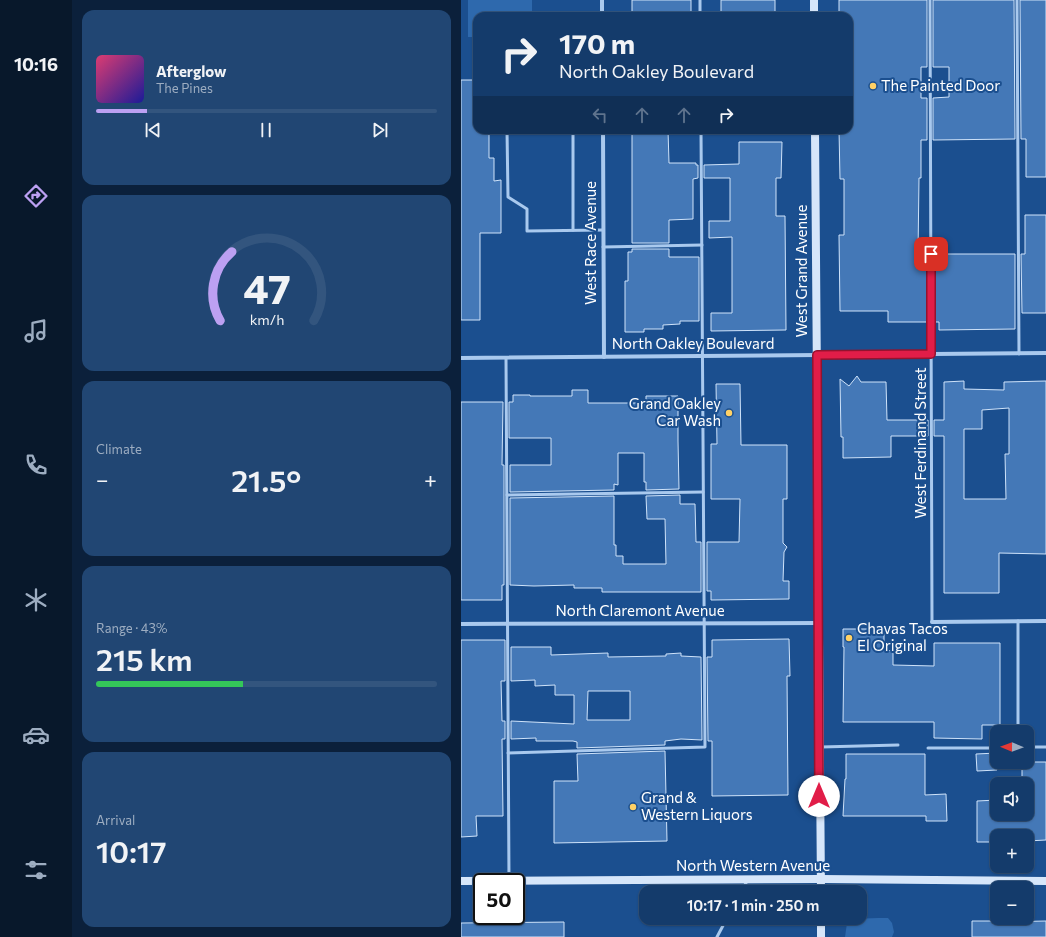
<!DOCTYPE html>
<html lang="en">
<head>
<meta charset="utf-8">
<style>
  :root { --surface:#143b6b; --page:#214673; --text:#f1f3f6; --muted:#9dadc1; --line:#33557e; --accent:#bca0f2 }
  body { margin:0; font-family:Commissioner,sans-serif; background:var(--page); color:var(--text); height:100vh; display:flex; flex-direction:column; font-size:15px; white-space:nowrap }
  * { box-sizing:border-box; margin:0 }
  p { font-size:13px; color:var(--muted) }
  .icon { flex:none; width:22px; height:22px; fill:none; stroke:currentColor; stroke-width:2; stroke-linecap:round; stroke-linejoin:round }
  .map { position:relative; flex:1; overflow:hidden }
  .sheet { display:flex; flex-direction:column; gap:10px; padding:10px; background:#0b203b; width:389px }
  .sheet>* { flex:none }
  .banner { position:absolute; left:12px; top:12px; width:380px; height:122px; border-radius:12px; box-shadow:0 1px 3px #0004,0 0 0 1px var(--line); background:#143b6b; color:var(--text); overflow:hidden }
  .needle { width:26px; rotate:271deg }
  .tools { position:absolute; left:529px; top:725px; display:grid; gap:8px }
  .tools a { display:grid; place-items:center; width:44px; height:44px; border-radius:8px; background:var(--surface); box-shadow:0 1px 3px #0004,0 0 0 1px var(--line); font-size:20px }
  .speed { position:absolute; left:12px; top:873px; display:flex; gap:8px; font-size:20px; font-weight:700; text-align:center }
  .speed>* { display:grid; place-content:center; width:52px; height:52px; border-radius:50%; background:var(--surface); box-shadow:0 1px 3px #0004,0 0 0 1px var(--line); line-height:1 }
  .speed .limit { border:2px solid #111; border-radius:6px; background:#fff; color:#111 }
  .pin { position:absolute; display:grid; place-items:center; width:34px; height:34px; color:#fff; margin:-17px; border-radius:8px; box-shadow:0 2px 6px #0006 }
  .me { position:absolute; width:44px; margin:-22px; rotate:0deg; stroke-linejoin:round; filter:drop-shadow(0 0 3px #0008) }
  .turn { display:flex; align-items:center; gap:14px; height:84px; padding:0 20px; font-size:18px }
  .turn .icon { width:52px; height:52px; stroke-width:2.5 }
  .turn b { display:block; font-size:28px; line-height:34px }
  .lanes { display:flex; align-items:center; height:38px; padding:0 20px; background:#0003; justify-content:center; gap:20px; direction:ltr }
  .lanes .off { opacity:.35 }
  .big { font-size:30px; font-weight:600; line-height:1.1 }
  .sheet .tile { flex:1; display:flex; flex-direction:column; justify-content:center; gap:6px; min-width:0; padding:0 14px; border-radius:12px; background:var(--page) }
  .sheet .dial { align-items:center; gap:0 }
  .dial svg { height:104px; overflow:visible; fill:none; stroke:var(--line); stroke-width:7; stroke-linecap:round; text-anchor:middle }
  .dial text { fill:var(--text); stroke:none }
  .song { display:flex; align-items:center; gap:12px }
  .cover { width:48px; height:48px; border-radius:6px; background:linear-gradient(135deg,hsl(340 70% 55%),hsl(240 70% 35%)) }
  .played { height:4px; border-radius:2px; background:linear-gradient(90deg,var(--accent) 15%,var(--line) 15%) }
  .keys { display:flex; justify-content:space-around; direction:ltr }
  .heat { display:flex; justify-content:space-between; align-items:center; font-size:22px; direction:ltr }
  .charge { height:6px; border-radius:3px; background:linear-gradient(90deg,#34c759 43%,var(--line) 0) }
  .trip { position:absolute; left:178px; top:885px; width:228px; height:40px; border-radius:12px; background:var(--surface); box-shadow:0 1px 3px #0004,0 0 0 1px var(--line); font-weight:600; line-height:40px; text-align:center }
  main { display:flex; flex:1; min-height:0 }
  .tab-bar { display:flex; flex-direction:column; width:72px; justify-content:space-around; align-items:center; background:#08182b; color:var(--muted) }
  .tab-bar .icon { width:28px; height:28px }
  .tab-bar .selected { color:var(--accent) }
  .tab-bar b { font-size:18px; color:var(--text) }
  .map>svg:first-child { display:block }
  .green { fill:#2e69ad }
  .building { fill:#4478b7; stroke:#cfe3fa; fill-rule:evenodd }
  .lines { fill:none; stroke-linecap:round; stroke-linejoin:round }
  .lane { stroke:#a9c9ee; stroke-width:3 }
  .street { stroke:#a9c9ee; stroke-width:4 }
  .secondary { stroke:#d6e6fa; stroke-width:8 }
  .route-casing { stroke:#92132f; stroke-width:10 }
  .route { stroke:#e11d48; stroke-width:7 }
  .poi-dot { fill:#ffd166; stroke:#1b4f8f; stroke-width:1.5 }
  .labels { text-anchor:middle; stroke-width:4; stroke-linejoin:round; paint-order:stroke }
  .poi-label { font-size:15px; fill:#fff; stroke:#1b4f8f; text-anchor:start }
  .street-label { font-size:15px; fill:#fff; stroke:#1b4f8f }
</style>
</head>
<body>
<main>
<nav class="tab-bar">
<b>10:16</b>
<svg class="icon selected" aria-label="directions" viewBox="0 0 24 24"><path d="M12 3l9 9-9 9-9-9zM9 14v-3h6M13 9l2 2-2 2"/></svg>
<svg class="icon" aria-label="music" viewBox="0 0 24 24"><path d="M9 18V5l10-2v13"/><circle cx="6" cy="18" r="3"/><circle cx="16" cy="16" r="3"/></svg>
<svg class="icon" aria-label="phone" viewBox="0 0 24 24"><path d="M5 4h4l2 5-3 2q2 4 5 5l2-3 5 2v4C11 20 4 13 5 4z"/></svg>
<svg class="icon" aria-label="climate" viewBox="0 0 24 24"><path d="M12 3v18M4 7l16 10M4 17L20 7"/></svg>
<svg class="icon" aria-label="car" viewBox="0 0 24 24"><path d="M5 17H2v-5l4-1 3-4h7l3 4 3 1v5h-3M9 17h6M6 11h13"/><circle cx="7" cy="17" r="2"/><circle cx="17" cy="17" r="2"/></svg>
<svg class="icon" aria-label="filters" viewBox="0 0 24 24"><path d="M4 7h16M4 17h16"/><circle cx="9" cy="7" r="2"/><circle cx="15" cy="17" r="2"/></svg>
</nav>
<section class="sheet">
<div class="tile">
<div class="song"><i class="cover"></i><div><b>Afterglow</b><p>The Pines</p></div></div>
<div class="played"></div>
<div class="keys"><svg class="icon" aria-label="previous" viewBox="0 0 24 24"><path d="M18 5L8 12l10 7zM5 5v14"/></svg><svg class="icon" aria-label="pause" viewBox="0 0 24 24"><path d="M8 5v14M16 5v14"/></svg><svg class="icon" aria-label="next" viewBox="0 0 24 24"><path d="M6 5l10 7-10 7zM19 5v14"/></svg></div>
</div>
<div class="tile dial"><svg viewBox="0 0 100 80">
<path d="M14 69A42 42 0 1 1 86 69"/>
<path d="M14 69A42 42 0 0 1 23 16" stroke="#bca0f2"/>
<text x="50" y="56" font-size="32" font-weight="700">47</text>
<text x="50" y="72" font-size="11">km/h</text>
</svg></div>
<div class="tile"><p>Climate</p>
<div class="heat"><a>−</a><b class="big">21.5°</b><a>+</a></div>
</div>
<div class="tile"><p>Range · 43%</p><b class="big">215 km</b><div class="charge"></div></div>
<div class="tile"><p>Arrival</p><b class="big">10:17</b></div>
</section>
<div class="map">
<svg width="585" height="937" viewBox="0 0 585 937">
  <rect width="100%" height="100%" fill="#1b4f8f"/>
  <g class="green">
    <polygon points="7,0 71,0 71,16 16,16 16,37 7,37"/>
    <polygon points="417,918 427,918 431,923 433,932 431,937 384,937 386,923 391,919"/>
  </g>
  <g class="building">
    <rect x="171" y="0" width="59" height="16"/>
    <rect x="260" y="0" width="54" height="16"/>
    <polygon points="378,0 466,0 466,67 460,67 460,98 466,98 466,140 460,140 460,178 458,178 457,254 467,254 467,322 427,322 427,311 379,311 378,235 383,235 383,179 379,179 378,130 388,130 388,16 378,16"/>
    <polygon points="472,0 553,0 554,139 472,140 472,98 488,97 488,67 472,67"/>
    <polygon points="559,0 585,0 585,177 565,177 565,139 560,139"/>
    <polygon points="0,80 16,80 16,130 28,130 28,158 33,158 33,181 40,180 40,233 19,233 19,320 0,320"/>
    <polygon points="171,130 207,130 208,163 235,163 235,165 237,165 237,178 232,179 232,219 208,220 208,243 171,243"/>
    <polygon points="278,142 321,142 320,178 315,178 315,216 324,216 325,330 250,331 250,313 271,313 271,237 248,238 248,221 269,221 269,178 243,178 243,165 278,164"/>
    <polygon points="564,215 585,215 585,313 561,313 560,254 564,254"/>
    <polygon points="171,249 208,249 208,257 238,257 238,321 219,321 219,324 202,325 202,329 183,329 183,332 164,332 164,281 167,281 167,252 171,252"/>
    <polygon points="473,254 554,254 554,329 478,330 478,322 473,322"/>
    <polygon points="396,376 400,382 425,382 426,420 467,420 467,436 430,436 430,457 382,458 382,437 380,437 379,379 388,386"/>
    <path d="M503 381V389L543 390V382L585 381V554L538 553V593H483V436H473V420H483V382ZM548 408V454H544L545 499H503V429H521V410Z"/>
    <polygon points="255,384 279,384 280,445 326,445 326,499 322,499 322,543 326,547 323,552 322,581 328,581 328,599 250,600 250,591 246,591 246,542 278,542 279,499 250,499 250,444 256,444"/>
    <polygon points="111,390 127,390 127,403 185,403 185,396 217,396 217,441 218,489 185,490 185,482 183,482 183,453 157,453 157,485 153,484 153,490 49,492 49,465 90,465 90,438 48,438 48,402 52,402 52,395 69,395 69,396 111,396"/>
    <polygon points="0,402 42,402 41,465 43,465 43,585 41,585 41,600 0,600"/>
    <polygon points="219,495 219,504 234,504 235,542 240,542 240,592 141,592 141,588 113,588 113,585 73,586 49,585 49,498 153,496 153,545 155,545 155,556 162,556 162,564 205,564 204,519 186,519 185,496"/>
    <polygon points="382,629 423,629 423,649 425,649 425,650 432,651 432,665 473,666 473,643 539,643 539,725 521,725 521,739 473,738 473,722 382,722 383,647 382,647"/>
    <polygon points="328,639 329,676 326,676 327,795 251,796 251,741 247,741 246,657 251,657 251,640"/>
    <polygon points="0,640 44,640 44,681 40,681 41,721 44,721 44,739 41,739 42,816 15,816 16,836 0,837"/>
    <path d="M50 647H90V655L147 653V657L205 656V654L220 653V656L240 657 241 740 220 739 204 741V745L116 748V742L112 741H75V738L50 739V721L113 724V695H94V685L74 686V680L50 681ZM127 691H169V720H126Z"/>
    <polygon points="204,751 206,841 93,843 93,781 117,781 116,754"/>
    <polygon points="536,753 536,770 516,771 515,754"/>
    <polygon points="385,754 464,754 464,795 485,794 486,821 465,821 465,816 382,816 384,779 385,779"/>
    <polygon points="561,762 585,762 585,840 566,841 566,836 536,836 536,842 516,842 516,801 536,800 536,814 566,814 566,784 561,784"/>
    <polygon points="511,921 537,921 537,922 585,921 585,937 511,937"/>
    <polygon points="103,922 103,937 0,937 0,923"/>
  </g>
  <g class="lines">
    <g class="lane">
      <polyline points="239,0 239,16"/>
      <polyline points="469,0 471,622"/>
      <polyline points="556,0 558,354"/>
      <polyline points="46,130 47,197 66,209 66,231 142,230"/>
      <polyline points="112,130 112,230"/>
      <polyline points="240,131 354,131"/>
      <polyline points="142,247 241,245"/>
      <polyline points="45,358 48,880"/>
      <polyline points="46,495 242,492"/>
      <polyline points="557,621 557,732"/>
      <polyline points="360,747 437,745"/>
      <polyline points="566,747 585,747"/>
      <polyline points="467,748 536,748"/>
      <polyline points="47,753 244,747 240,130"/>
      <polyline points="280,892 286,881"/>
      <polyline points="256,937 266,918"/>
    </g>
    <g class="street">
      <polyline points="141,0 141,16"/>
      <polyline points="142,130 143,357"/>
      <polyline points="0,358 585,353"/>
      <polyline points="471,622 585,621"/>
      <polyline points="0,624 357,623"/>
    </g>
    <g class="secondary">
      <polyline points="353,0 353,16"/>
      <polyline points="354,130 360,892"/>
      <polyline points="0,881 360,879 585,881"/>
      <polyline points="360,937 360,918"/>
    </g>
  </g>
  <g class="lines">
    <g class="route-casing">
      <polyline id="route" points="358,796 356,355 470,354 470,254"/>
    </g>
    <use href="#route" class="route"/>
  </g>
  <g class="poi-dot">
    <circle cx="412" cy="86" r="4"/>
    <circle cx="268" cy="413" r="4"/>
    <circle cx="388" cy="638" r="4"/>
    <circle cx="172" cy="807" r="4"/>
  </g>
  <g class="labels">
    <g class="poi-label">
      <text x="420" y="91">The Painted Door</text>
      <text x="260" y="409" text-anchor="end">Grand Oakley<tspan x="260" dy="17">Car Wash</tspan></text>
      <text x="396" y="634">Chavas Tacos<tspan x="396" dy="17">El Original</tspan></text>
      <text x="180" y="803">Grand &amp;<tspan x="180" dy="17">Western Liquors</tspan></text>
    </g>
    <g class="street-label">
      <text transform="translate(130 243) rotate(-90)" y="5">West Race Avenue</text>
      <text transform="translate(341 271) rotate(-90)" y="5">West Grand Avenue</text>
      <text x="232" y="349">North Oakley Boulevard</text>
      <text transform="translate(460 443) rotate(-90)" y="5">West Ferdinand Street</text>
      <text x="179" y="616">North Claremont Avenue</text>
      <text x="292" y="871">North Western Avenue</text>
    </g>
  </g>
</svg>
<div class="tools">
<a><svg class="needle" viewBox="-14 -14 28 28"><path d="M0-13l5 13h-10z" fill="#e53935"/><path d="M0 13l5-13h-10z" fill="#9dadc1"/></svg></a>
<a><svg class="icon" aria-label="sound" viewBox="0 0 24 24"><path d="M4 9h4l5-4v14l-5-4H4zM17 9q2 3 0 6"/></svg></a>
<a>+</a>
<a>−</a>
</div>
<div class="speed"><div class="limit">50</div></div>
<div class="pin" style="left:470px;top:254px;background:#d93025"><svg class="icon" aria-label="arrive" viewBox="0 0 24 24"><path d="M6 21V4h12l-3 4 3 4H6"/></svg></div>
<svg class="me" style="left:358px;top:796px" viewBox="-20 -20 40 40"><circle r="19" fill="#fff"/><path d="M0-13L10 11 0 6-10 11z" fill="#e11d48"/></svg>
<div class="trip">10:17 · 1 min · 250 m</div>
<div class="banner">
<div class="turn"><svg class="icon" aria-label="right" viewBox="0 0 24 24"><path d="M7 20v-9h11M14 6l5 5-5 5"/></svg><div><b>170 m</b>North Oakley Boulevard</div></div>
<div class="lanes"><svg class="icon off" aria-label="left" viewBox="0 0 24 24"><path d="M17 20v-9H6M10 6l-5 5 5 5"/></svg><svg class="icon off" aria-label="ahead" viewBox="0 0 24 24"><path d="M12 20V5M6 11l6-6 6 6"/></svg><svg class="icon off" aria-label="ahead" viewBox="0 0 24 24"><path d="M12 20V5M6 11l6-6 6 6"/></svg><svg class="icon" aria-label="right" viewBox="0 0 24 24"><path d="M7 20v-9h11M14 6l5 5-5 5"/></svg></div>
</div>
</div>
</main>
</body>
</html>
